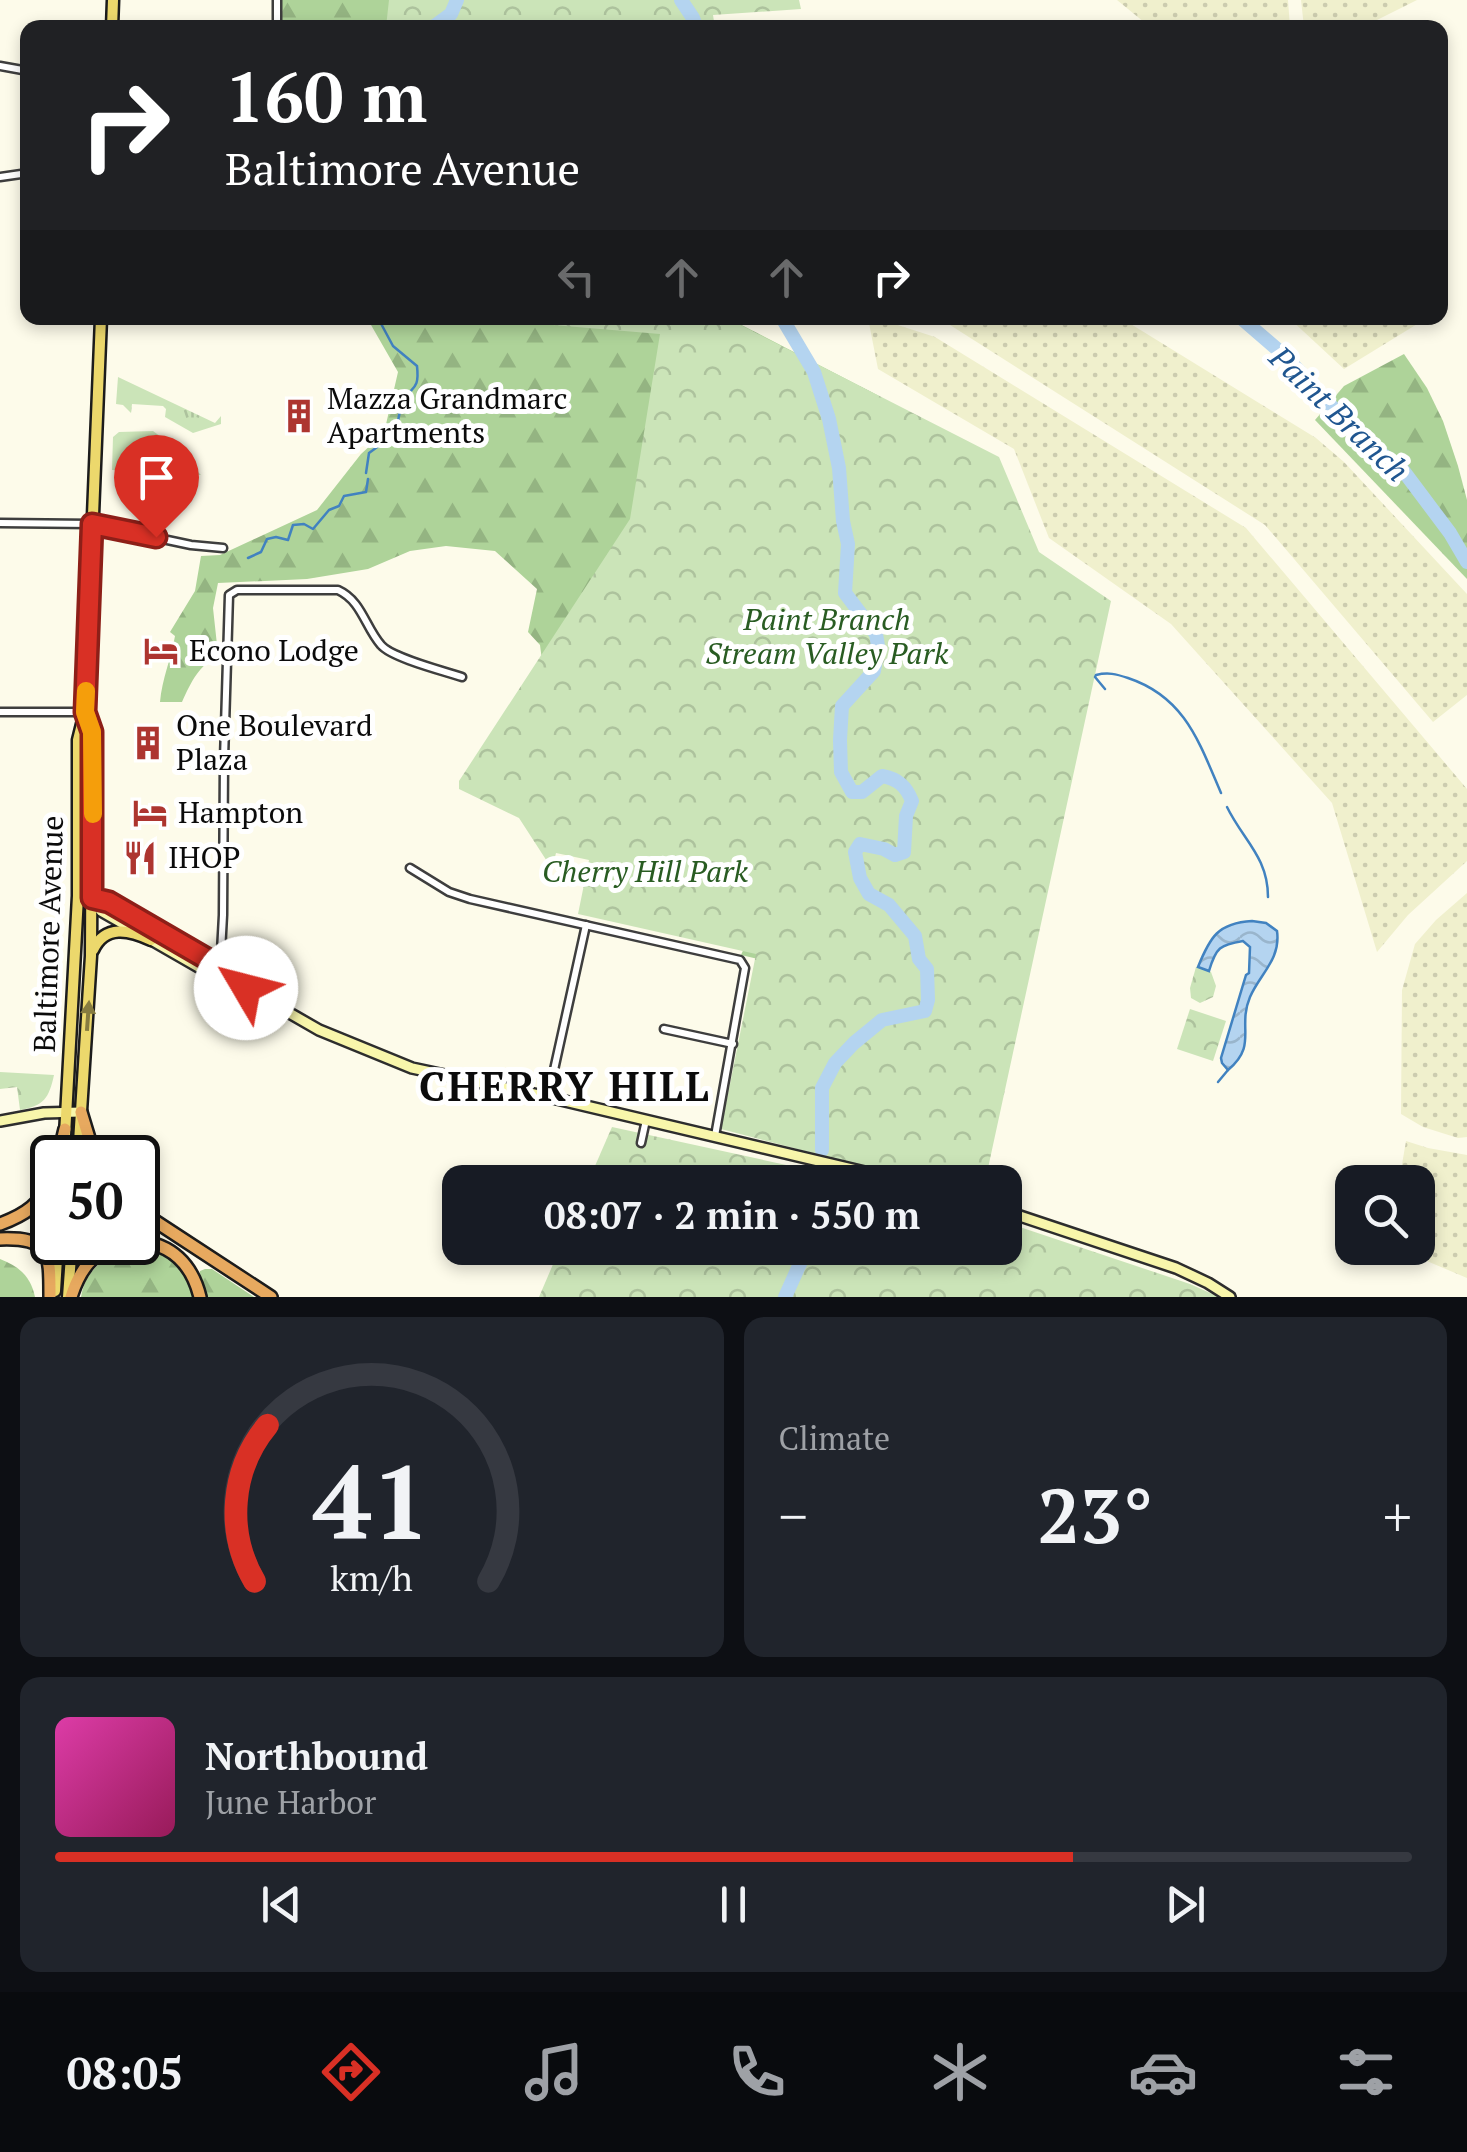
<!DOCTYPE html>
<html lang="en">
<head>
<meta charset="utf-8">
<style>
  :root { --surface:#171b24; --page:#20242c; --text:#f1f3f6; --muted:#9ea1a6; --line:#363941; --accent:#d93025 }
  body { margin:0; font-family:"PT Serif",serif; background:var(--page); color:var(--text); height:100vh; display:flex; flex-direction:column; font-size:38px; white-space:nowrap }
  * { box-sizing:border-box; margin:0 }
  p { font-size:32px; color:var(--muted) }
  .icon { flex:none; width:55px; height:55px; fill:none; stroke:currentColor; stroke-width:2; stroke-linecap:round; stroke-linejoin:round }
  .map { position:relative; height:1297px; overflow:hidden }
  .panel { display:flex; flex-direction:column; gap:20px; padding:20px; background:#0d0f14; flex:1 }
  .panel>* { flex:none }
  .guide { position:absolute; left:20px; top:20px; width:1428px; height:305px; border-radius:20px; box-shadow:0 5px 15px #0003; background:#202124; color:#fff; overflow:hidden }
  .buttons { position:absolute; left:1335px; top:1165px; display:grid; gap:20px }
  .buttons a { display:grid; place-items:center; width:100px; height:100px; border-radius:20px; background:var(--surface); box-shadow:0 5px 15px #0003; font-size:50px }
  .speed { position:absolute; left:30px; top:1135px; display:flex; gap:20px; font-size:50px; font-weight:700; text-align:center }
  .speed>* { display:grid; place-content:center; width:130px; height:130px; border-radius:50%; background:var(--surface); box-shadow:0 5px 15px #0003; line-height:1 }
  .speed .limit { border:5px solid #111; border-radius:15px; background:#fff; color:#111 }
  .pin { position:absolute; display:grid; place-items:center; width:85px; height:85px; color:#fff; margin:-102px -42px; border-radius:50% 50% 50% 0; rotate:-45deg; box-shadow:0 0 10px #0007 }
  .pin .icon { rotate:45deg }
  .me { position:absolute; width:110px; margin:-55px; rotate:307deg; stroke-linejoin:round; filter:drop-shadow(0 0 8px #0008) }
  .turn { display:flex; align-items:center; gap:35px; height:210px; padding:0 40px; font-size:45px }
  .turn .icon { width:130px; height:130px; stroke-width:2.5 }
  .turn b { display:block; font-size:70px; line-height:85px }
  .lanes { display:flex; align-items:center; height:95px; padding:0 40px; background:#0003; justify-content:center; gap:50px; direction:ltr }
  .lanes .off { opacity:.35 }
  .big { font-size:75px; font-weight:700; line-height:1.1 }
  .panel .tile { flex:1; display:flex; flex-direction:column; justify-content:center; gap:15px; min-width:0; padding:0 35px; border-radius:20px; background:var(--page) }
  .panel .dial { align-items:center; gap:0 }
  .dial svg { height:260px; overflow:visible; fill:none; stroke:var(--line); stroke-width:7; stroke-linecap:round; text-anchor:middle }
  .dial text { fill:var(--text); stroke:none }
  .song { display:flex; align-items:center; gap:30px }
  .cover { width:120px; height:120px; border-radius:15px; background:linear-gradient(135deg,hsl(320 70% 55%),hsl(330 70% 35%)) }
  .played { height:10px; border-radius:5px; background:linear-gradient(90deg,var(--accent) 75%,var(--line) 75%) }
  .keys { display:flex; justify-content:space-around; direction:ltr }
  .heat { display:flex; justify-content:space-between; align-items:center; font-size:55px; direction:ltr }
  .panel .tiles { flex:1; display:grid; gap:20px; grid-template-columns:1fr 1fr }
  .tile:last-child { grid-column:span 2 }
  .trip { position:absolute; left:442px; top:1165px; width:580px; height:100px; border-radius:20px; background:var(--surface); box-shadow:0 5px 15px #0003; font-weight:700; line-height:100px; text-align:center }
  .menu { display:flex; height:160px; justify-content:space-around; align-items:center; background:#090b0e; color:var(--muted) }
  .menu .icon { width:70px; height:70px }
  .menu .selected { color:var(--accent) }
  .menu b { font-size:45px; color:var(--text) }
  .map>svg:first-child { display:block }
  .farmland { fill:url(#farmland-dots) }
  .grass { fill:url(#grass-tufts) }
  .forest { fill:url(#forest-firs) }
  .park { fill:url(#park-crowns) }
  .water { fill:url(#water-waves); stroke:#4182c0; stroke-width:2.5 }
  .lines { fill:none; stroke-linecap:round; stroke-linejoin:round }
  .stream { stroke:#4182c0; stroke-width:2.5 }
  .river { stroke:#b4d4f0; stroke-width:14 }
  .street-casing { stroke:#3e3e3e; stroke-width:11 }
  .secondary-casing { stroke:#2d2d2d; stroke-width:14 }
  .primary-casing { stroke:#1c1c1c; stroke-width:15 }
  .highway-casing { stroke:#1c1c1c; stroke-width:16 }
  .street { stroke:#fff; stroke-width:6 }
  .secondary { stroke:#f8f6ab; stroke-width:9 }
  .primary { stroke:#ecd86c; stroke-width:10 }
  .highway { stroke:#e7a95f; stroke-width:11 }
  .oneway { fill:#877c40 }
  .route-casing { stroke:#8d1f18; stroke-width:25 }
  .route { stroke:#d93025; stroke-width:18 }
  .slow { stroke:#f59e0b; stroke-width:18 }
  .labels { text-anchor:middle; stroke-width:10; stroke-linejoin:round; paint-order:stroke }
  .poi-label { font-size:30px; fill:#0b0b0b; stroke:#fff; text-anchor:start }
  .park-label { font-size:30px; font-style:italic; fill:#295c22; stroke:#fff }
  .street-label { font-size:30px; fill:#0b0b0b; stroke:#fff }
  .water-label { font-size:32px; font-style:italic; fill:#205690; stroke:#fff }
  .district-label { font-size:40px; font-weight:bold; letter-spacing:2.5px; fill:#0b0b0b; stroke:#fff }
</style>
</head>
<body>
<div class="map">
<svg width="1467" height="1297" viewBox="0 0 1467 1297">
  <defs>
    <pattern id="farmland-dots" width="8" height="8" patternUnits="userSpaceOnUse" patternTransform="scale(2.5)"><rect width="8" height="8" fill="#f0f0cd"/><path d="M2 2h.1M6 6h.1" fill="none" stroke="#ccccaf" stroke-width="1.8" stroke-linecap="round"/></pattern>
    <pattern id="grass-tufts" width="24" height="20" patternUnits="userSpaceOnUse" patternTransform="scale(2.5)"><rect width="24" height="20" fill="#cbe4b8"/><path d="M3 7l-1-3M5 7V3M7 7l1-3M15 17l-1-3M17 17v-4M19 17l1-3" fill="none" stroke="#adc29d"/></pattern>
    <pattern id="forest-firs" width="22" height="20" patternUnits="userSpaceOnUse" patternTransform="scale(2.5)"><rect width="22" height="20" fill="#aed399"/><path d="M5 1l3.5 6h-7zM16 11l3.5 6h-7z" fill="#94b482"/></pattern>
    <pattern id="park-crowns" width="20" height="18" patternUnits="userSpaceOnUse" patternTransform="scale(2.5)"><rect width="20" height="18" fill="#cbe4b8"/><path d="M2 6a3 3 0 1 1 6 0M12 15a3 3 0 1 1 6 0" fill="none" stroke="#adc29d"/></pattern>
    <pattern id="water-waves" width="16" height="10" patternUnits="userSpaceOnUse" patternTransform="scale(2.5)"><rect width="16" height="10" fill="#b4d4f0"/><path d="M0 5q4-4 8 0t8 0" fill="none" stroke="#99b5cc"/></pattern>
  </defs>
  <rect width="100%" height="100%" fill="#fdfbea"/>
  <g class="farmland">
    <polygon points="1117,0 1288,0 1290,27 1150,27"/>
    <polygon points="1301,0 1417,0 1369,24 1367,28 1304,27"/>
    <polygon points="868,318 876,318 935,337 1246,528 1467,789 1467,861 1408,915 1377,952 1332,803 1171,624 1049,538 1014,449 878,369"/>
    <polygon points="939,318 1121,318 1316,438 1344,462 1467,594 1467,695 1433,722 1265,525"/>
    <polygon points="1289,318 1427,318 1344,369"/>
    <polygon points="1467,893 1467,1137 1458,1138 1423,1127 1401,1114 1402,990 1415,944 1436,920"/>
    <polygon points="1406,1141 1428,1148 1467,1155 1467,1278 1396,1248 1418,1248 1418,1182 1399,1182"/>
  </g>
  <g class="grass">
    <polygon points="118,377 215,423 221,416 221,424 193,433 165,417 166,409 163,406 132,404 131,413 123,405 116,404"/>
    <polygon points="153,431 190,458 195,469 201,475 112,470 113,437 119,432"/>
  </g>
  <g class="forest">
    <polygon points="282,0 464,0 470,27 282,27"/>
    <path d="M367 318H728L879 396 758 959 741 955 754 926 543 668 540 645 528 632 537 589 495 551 446 546 410 551 368 569 307 579 218 583 213 608 218 654C198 668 192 680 182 702H160C162 679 171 659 175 636L170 632 195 591 201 556 220 555 317 510 361 454 384 433 398 372Z"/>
    <polygon points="1404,354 1427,388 1443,421 1458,466 1467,500 1467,579 1315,420 1344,386"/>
    <path d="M126 1248C163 1250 185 1258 194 1297H81C85 1271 103 1258 126 1248Z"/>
    <path d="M0 1259C19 1266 31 1277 35 1297H0Z"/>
    <polygon points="205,1269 212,1269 254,1297 207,1297 199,1277 200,1271"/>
  </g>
  <g class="park">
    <polygon points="389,0 799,0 801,9 713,15 715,28 386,27"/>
    <polygon points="516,318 727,318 999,457 1039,552 1111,601 985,1182 923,1182 721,1129 756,954 578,914 589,860 556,853 552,869 519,818 459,789 459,781 630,519 660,334 541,324"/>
    <polygon points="1196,967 1211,972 1216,986 1213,997 1200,1003 1191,998 1190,988"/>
    <polygon points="1190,1009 1226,1021 1213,1061 1177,1049"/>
    <path d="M0 1072 54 1075C49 1098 44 1106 20 1110L17 1087 0 1089Z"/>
    <polygon points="612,1127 837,1176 860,1182 588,1182"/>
    <polygon points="1005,1222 1190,1284 1219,1297 539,1297 560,1248 1005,1248"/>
  </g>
  <path class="water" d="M1252 921 1266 923 1277 931C1281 959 1260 974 1250 997 1237 1028 1258 1045 1228 1070L1222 1063 1221 1058 1246 975 1249 973 1250 947 1243 941C1220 945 1216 947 1209 971L1198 967C1210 937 1218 923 1252 921Z"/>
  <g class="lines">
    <g class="stream">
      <path d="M366 473 369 453 380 445 395 438C398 426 398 415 402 404 410 385 420 393 417 366L393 346 378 318"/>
      <polyline points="248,558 261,552 267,539 276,537 288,540 293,525 304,524 313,529 329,510 339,506 344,496 366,492 368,479"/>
      <path d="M1105 689 1095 677 1096 675C1108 672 1116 674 1128 678 1185 697 1199 742 1221 793"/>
      <path d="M1227 807C1243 840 1268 857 1268 897"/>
      <polyline points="1218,1082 1228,1070"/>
    </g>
    <g class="river">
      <polyline points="681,0 693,18 697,28"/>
      <polyline points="432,28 451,14 457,0"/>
      <path d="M782 318 814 372 829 419 839 468 843 521 848 544 845 593 876 634 878 646 874 671 842 706 840 740 841 772 852 792H862L882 776C898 779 906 786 912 801L906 816 904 852 895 855 884 849 860 844 855 852 860 878 869 894 889 905 915 936 919 959 927 969 928 1000 925 1011 882 1020 854 1043 835 1063 822 1088V1150"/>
      <polyline points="1241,318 1284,355 1364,441 1402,469 1450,533 1467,562"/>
      <polyline points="821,1182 822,1169"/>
      <polyline points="785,1297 807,1248"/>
    </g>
    <g class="street-casing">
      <g id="street">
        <polyline points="277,28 277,0"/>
        <polyline points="0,66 28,71"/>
        <polyline points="0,177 28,173"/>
        <polyline points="0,523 92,524 191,545 223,548"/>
        <polyline points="0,712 85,712"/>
        <polyline points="410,868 449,892 470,899 740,960 745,968 715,1136"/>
        <path d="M218 965 221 952 223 915 224 759 229 595 237 590H338C362 601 365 627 381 645 392 658 444 671 462 677"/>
        <polyline points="664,1029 733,1044"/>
        <polyline points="548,1097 586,925"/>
        <polyline points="641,1143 646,1120"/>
      </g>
    </g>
    <g class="secondary-casing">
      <g id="secondary">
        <polyline points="91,898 101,911 235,988 246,988 319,1030 412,1068 548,1097 907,1182"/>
        <polyline points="91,898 109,902 241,978 246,988"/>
        <polyline points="0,1121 44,1113 81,1112"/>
        <polyline points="1005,1211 1176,1268 1208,1283 1230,1297"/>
      </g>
    </g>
    <g class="primary-casing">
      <g id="primary">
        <polyline points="112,28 113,0"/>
        <path d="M93 950C105 924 130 930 151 940"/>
        <polyline points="65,1135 78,896 78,740 85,712 101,318"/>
        <polyline points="78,1158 91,956 92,733 85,713"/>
        <polyline points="55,1291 58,1242"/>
        <polyline points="68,1297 72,1242"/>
      </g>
    </g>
    <g class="highway-casing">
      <g id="highway">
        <polyline points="81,1112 95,1158"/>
        <polyline points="58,1158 65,1129"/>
        <polyline points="138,1210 271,1297"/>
        <path d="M0 1224C25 1215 41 1204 52 1179"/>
        <path d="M0 1239C51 1237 50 1254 50 1297"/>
        <path d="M138 1241C171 1244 192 1264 200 1297"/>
        <path d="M71 1297C79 1271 93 1251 120 1242"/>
      </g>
    </g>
    <use href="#street" class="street"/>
    <use href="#secondary" class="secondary"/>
    <use href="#primary" class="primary"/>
    <use href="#highway" class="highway"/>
  </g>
  <defs><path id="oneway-solid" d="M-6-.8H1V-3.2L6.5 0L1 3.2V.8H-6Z" transform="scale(2.5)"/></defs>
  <use class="oneway" href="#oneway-solid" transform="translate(88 1016) rotate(-86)"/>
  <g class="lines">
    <g class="route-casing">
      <polyline id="route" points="156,537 92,524 85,712 92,732 92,898 109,902 240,978 246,988"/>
    </g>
    <use href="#route" class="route"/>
    <polyline class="slow" points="86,691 85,712 92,732 93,814"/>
  </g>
  <defs>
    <g id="building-bare" transform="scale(2.7)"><path d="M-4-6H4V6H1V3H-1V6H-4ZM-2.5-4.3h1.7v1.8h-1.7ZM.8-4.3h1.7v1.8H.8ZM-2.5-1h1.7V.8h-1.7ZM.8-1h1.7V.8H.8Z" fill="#ad3530" stroke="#fff" stroke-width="2.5" paint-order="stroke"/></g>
    <g id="hotel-bare" transform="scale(2.7)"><path d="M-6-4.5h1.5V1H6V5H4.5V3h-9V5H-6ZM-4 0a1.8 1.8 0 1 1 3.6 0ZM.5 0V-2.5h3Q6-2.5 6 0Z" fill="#ad3530" stroke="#fff" stroke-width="2.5" paint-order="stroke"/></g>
    <g id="restaurant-bare" transform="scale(2.7)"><path d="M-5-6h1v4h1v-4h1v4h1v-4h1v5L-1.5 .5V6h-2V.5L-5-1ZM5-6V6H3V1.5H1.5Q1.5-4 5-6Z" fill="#ad3530" stroke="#fff" stroke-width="2.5" paint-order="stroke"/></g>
  </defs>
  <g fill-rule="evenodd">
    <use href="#building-bare" x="299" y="416"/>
    <use href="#hotel-bare" x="161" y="651"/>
    <use href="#building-bare" x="148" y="743"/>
    <use href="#hotel-bare" x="150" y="813"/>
    <use href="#restaurant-bare" x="140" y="858"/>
  </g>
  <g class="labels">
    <g class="poi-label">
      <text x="327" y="409">Mazza Grandmarc<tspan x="327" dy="34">Apartments</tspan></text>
      <text x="189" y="661">Econo Lodge</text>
      <text x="176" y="736">One Boulevard<tspan x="176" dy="34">Plaza</tspan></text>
      <text x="178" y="823">Hampton</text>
      <text x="168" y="868">IHOP</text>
    </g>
    <g class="park-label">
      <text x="827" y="630">Paint Branch<tspan x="827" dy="34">Stream Valley Park</tspan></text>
      <text x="645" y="882">Cherry Hill Park</text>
    </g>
    <g class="street-label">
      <text transform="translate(49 934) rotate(-88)" y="10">Baltimore Avenue</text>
    </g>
    <g class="water-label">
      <text transform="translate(1339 414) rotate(44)" y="11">Paint Branch</text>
    </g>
    <g class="district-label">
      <text x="565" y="1101">CHERRY HILL</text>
    </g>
  </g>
</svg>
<div class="buttons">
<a><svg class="icon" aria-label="search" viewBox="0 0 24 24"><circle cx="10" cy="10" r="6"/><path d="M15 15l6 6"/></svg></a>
</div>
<div class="speed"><div class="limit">50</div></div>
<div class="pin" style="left:156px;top:537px;background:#d93025"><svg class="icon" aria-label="arrive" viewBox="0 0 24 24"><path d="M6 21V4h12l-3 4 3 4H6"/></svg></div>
<svg class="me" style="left:246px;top:988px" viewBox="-20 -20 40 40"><circle r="19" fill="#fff"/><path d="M0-13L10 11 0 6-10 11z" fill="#d93025"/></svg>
<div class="trip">08:07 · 2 min · 550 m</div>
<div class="guide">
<div class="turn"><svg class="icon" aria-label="right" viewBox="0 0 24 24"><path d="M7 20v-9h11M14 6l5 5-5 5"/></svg><div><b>160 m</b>Baltimore Avenue</div></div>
<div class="lanes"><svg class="icon off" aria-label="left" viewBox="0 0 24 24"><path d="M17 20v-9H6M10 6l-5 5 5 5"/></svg><svg class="icon off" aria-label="ahead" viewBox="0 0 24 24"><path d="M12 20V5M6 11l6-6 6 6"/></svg><svg class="icon off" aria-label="ahead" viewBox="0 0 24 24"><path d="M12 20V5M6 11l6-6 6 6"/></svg><svg class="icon" aria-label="right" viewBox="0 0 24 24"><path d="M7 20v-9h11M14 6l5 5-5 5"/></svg></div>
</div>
</div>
<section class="panel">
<div class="tiles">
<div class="tile dial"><svg viewBox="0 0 100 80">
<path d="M14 69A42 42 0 1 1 86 69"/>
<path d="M14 69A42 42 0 0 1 18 21" stroke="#d93025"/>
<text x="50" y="56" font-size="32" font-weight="700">41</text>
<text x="50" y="72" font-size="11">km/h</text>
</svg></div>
<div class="tile"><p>Climate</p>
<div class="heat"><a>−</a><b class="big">23°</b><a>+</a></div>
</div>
<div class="tile">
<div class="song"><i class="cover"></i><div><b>Northbound</b><p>June Harbor</p></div></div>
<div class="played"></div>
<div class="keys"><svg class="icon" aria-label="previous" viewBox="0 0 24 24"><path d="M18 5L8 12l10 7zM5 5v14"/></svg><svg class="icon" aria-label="pause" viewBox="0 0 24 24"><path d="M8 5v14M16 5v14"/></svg><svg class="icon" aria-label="next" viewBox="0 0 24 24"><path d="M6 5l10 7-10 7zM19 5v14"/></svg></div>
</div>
</div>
</section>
<nav class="menu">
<b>08:05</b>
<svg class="icon selected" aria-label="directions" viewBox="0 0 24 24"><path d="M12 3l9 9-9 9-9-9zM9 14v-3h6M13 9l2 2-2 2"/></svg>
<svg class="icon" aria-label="music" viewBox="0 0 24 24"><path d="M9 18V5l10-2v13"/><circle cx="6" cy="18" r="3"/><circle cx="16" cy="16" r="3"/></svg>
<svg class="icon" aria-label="phone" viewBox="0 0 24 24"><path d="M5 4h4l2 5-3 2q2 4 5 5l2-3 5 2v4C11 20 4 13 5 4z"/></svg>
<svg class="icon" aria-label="climate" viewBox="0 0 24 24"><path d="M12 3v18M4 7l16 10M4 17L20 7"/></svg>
<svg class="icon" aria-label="car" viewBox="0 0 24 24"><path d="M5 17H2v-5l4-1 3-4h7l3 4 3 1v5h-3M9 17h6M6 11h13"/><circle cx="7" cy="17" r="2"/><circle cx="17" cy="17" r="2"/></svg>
<svg class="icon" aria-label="filters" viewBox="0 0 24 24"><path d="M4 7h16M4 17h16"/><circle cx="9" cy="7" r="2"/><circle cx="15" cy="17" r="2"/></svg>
</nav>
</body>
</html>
